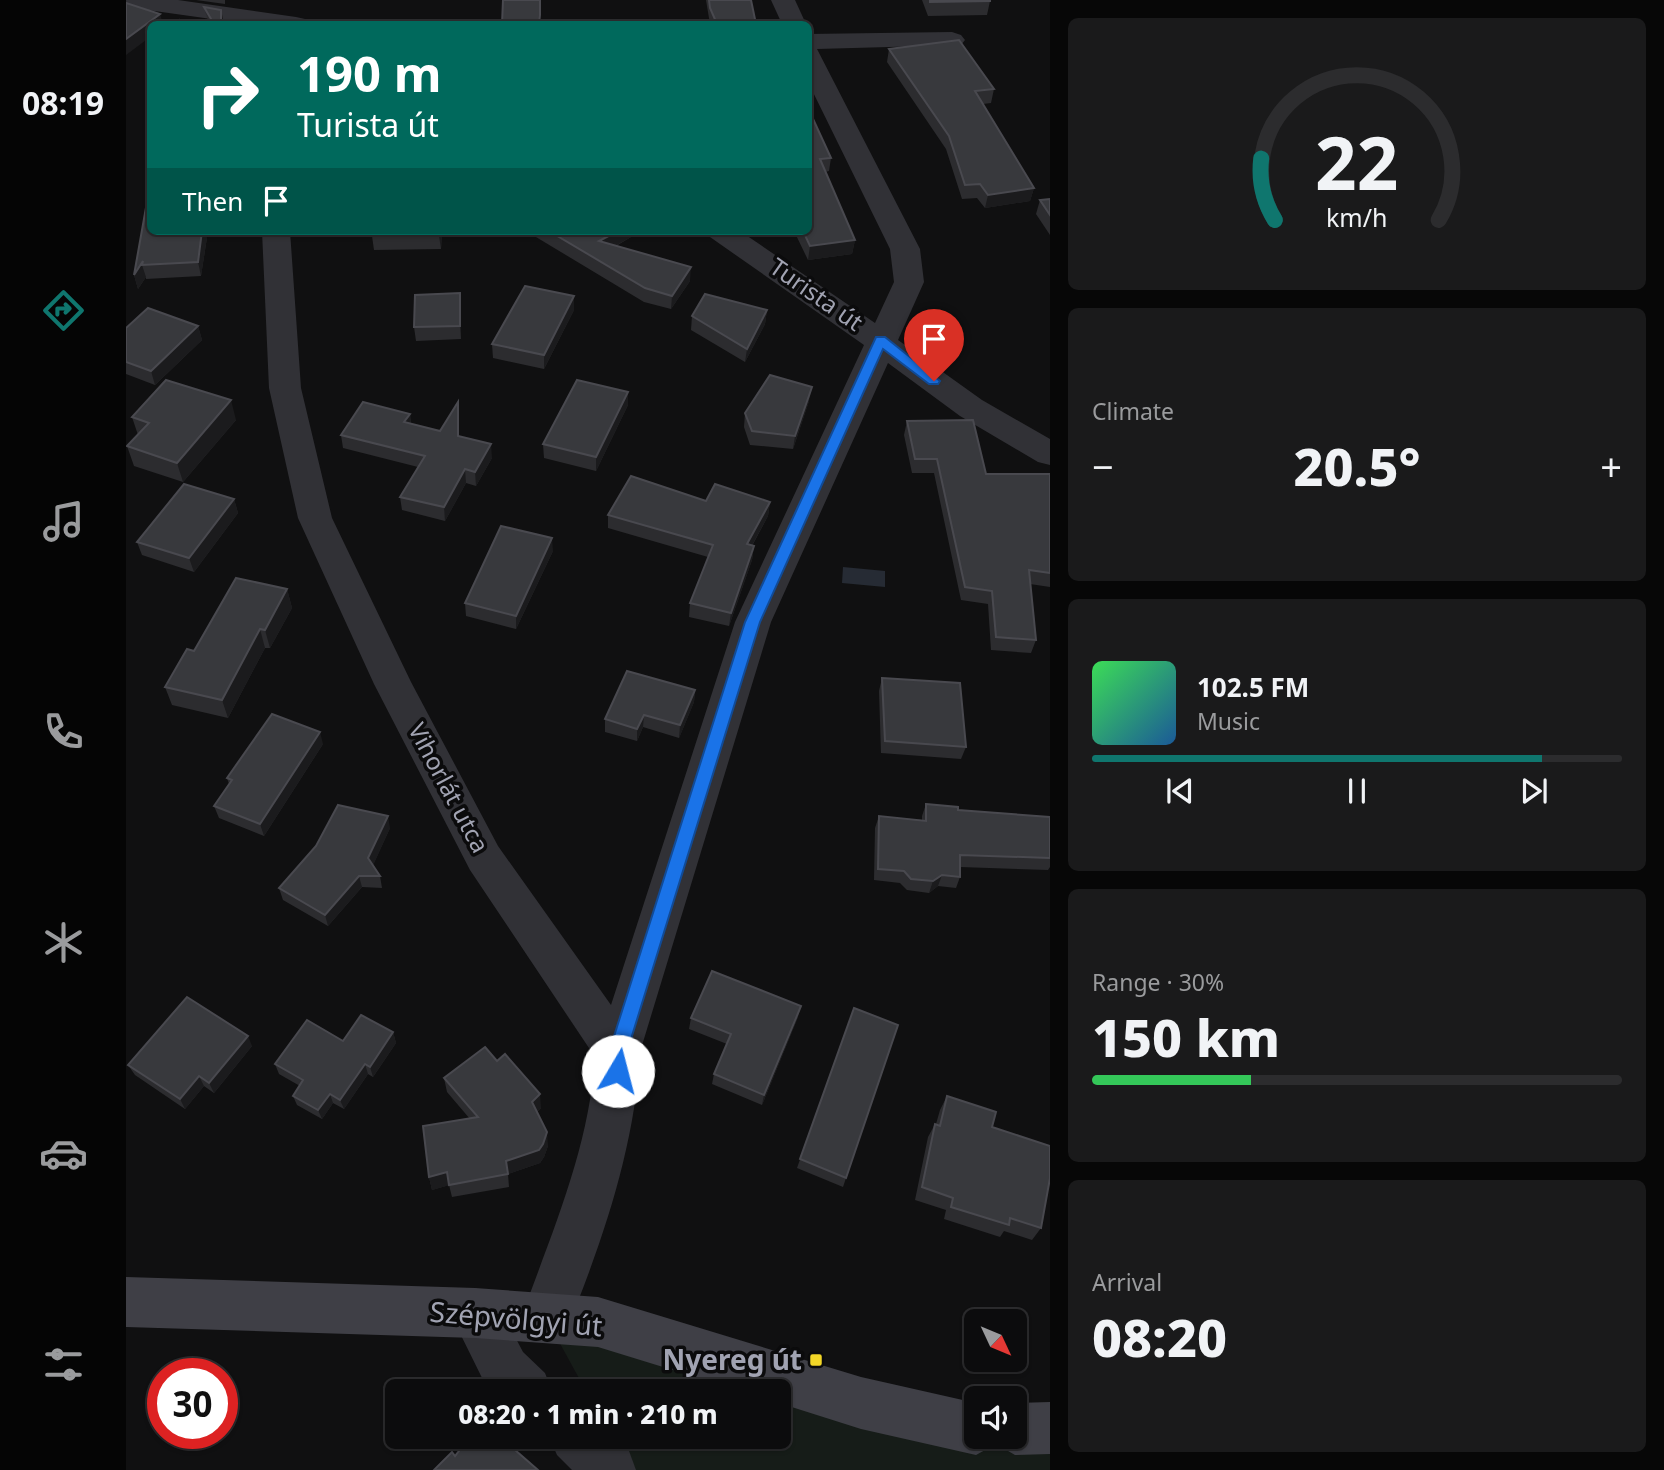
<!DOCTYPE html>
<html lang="en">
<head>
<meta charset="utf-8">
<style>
  :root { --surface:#0c0c0d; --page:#1a1a1b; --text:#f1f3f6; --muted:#9a9b9d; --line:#2c2c2e; --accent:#0f766e }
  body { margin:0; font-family:"Noto Sans",sans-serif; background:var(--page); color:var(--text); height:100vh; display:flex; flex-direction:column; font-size:26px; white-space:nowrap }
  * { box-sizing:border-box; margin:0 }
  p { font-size:23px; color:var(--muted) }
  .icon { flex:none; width:38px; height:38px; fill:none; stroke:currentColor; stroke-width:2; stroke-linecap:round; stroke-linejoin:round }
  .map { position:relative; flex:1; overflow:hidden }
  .panel { display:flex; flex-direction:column; gap:18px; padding:18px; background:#070707; width:614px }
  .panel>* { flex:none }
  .top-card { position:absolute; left:21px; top:21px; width:665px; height:214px; border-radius:10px; box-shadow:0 2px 5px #0004,0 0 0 2px var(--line); background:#00695c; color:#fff; overflow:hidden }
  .needle { width:46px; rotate:134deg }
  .fabs { position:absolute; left:838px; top:1309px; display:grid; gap:14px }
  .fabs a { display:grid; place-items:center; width:63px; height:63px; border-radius:10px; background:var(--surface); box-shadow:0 2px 5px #0004,0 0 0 2px var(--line); font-size:35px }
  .speed { position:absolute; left:21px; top:1358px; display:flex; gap:14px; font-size:35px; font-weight:700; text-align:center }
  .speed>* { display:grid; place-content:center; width:91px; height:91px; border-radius:50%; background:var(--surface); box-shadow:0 2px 5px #0004,0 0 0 2px var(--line); line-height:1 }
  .speed .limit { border:10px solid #d22; background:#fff; color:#111 }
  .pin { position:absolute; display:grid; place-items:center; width:60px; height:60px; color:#fff; margin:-72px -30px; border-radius:50% 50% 50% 0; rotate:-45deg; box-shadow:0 0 7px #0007 }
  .pin .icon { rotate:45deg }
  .me { position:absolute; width:77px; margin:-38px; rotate:8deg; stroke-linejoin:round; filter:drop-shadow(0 0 5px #0008) }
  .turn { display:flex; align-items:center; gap:24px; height:147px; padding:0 35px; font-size:32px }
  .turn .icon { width:91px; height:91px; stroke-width:2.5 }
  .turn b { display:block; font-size:49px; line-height:60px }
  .then { display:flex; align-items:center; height:66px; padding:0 35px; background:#0003; gap:14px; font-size:26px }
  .big { font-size:52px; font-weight:800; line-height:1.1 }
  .panel .card { flex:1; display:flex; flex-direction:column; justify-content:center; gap:10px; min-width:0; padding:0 24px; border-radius:10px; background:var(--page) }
  .panel .dial { align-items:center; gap:0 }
  .dial svg { height:182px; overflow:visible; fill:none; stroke:var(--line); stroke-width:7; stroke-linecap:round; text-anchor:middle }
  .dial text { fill:var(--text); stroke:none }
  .song { display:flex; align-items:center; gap:21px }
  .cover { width:84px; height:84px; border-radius:10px; background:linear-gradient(135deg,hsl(130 70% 55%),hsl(210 70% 35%)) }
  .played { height:7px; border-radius:4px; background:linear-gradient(90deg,var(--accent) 85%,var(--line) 85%) }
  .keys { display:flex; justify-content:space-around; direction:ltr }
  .heat { display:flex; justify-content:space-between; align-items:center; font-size:38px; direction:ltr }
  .charge { height:10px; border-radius:5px; background:linear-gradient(90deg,#34c759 30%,var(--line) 0) }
  .trip { position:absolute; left:259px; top:1379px; width:406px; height:70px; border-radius:10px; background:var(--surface); box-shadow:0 2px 5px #0004,0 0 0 2px var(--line); font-weight:800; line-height:70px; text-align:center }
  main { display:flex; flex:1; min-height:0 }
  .tab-bar { display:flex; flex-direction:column; width:126px; justify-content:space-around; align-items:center; background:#050505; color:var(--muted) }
  .tab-bar .icon { width:49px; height:49px }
  .tab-bar .current { color:var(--accent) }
  .tab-bar b { font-size:32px; color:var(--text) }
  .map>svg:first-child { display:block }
  .green { fill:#161c18 }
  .water { fill:#262b34 }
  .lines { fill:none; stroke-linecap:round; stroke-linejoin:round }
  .street { fill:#313136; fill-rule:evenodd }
  .secondary { fill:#3f3f46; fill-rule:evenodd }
  .wall { fill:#2c2c2f }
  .shaded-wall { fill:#1b1b1d }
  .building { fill:#38393d; stroke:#49494f; stroke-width:2 }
  .route { fill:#1a73e8; stroke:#114b97; stroke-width:2 }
  .poi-dot { fill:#f2d627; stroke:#0b0b0c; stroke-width:2.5 }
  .labels { text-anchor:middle; stroke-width:7; stroke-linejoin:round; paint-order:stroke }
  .street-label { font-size:24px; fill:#a1a3b2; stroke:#0b0b0c }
  .near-street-label { font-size:28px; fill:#a1a3b2; stroke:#0b0b0c }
  .near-poi-label { font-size:28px; font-weight:bold; fill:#a1a3b2; stroke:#0b0b0c; text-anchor:end }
</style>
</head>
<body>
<main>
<nav class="tab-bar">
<b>08:19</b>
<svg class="icon current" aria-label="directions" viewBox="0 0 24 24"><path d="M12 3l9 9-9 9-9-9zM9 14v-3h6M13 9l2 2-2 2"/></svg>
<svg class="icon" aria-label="music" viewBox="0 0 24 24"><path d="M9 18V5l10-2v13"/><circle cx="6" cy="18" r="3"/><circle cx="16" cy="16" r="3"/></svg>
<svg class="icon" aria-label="phone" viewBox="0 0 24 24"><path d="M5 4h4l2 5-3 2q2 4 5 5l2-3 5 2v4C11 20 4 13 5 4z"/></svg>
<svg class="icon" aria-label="climate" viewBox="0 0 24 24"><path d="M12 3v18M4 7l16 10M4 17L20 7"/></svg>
<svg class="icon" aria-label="car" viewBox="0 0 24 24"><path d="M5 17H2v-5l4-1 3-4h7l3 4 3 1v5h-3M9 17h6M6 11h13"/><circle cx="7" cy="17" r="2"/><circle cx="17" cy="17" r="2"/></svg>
<svg class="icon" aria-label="filters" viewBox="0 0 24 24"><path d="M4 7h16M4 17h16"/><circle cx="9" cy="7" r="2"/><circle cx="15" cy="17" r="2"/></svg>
</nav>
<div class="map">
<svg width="924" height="1470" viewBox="0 0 924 1470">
  <rect width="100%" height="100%" fill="#101011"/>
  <polygon class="green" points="420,1318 735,1403 850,1429 850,1437 889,1437 924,1428 924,1470 503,1470 485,1437 653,1437 653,1391 460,1391"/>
  <polygon class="water" points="717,567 759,571 759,587 716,583"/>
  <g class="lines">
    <g class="street">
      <polygon points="0,0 52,0 170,17 179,19 182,24 121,24 0,7"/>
      <polygon points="645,0 669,0 680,24 656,24"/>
      <path d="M826 32 835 35 839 40 835 45 691 49 794 249 798 282 772 340 856 400 924 439V465L912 462 834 416 762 363 645 622 514 1052C509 1149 475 1246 438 1336L420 1343 402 1336 395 1318C426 1232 463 1149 469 1057L344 870 248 684 172 518 143 388 136 231H164L175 388 206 518 285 682 372 846 485 1005 609 622 738 345 584 237 580 231H614L749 323 768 282 764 249 682 82V34Z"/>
      <polygon points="349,1288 367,1295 397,1352 419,1373 426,1391 365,1391 361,1388 324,1313 331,1295"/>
      <polygon points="423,1437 487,1437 503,1451 510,1470 446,1470 431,1455"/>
    </g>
    <polygon class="secondary" points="0,1277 349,1288 472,1297 735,1377 850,1403 850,1437 889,1437 889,1403 924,1402 924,1454 889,1455 870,1444 850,1455 735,1429 653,1403 653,1391 615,1391 472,1347 349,1338 0,1327"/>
  </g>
  <g class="wall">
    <polygon points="70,0 99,0 99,4"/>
    <polygon points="580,0 625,0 630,24 584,24"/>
    <polygon points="796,0 864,0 864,1 861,15 802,16"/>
    <polygon points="78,7 95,10 98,24 83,24"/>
    <polygon points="763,49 868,89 865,103 857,104 908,188 904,201 859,208 851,198 836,199 820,149 761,62"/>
    <polygon points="682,108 705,158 703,171 699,172 729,240 726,254 682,260 668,231 682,231"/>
    <polygon points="24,185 82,231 75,276 20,279 20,277 12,289 8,275"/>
    <polygon points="924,199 924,235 910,214 914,200"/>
    <polygon points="316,231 315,249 248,250 246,236"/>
    <polygon points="400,231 506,231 505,237 490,246 564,281 545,309 518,302"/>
    <polygon points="335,307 335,339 290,341 288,327"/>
    <polygon points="448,310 418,369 367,358 366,344"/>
    <polygon points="641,310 639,324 619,362 565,330 566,316"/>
    <polygon points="72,326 76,340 29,385 0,374 0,328"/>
    <polygon points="502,392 502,405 470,471 418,458 417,444"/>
    <polygon points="683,401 667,449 624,445 618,427 619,413"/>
    <polygon points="332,402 333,415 333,436 366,458 350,486 340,483 319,521 276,510 274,497 292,467 217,448 215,435 284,414 285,424 314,431"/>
    <polygon points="6,417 110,420 57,482 8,466 1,446 12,435"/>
    <polygon points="781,421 860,474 924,474 924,587 904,584 910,640 905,653 865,650 862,604 835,600 808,473 786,473 778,435"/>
    <polygon points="108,499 112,513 68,572 16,555 11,542"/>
    <polygon points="580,501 644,502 642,516 626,546 628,546 626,560 603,626 563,617 564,603 582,557 482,528 482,515"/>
    <polygon points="427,551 390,629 340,616 339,603"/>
    <polygon points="161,589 166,608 144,648 139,648 102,718 46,705 39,687 68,651"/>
    <polygon points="756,678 840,747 835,759 755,753 753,691"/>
    <polygon points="569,690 568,702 553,738 517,727 511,741 479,732 479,719"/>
    <polygon points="197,744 138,836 93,818 88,806 103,784 101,778"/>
    <polygon points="800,804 832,810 924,817 924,867 922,870 834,867 834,877 830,888 812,886 803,893 781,890 774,883 748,880 749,828 753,816 796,820 796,816"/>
    <polygon points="264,828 247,865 254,876 256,888 236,887 202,926 157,900 153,888"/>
    <polygon points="728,1008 720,1178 717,1187 671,1168"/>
    <polygon points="672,1017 636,1105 586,1084 588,1074 601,1044 563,1029 565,1018"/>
    <polygon points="267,1032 270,1043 247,1077 242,1074 218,1109 207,1103 196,1119 171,1105 167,1096 174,1086 153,1074 149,1064 217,1041"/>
    <polygon points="126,1046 88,1093 78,1086 59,1109 9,1075 2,1065"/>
    <polygon points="318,1078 415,1108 411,1112 422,1146 418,1157 414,1163 382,1174 383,1187 326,1197 323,1185 306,1190 303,1177 344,1119 321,1092"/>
    <polygon points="821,1096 866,1127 915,1228 906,1240 878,1231 874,1237 818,1219 820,1210 789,1200 802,1137 809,1124 810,1124 814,1110"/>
  </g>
  <g class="shaded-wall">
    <polygon points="95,10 98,24 95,24"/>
    <polygon points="34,14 37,24 24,24 24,37 0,55 0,39"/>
    <polygon points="908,188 904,201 859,208 862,195"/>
    <polygon points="76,231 82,231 75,276 72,262"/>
    <polygon points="314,231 316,231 315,249 313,236"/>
    <polygon points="492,231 506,231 505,237 473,255 473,241"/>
    <polygon points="729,240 726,254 682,260 684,246"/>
    <polygon points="17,261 16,265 20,277 12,289 8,275"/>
    <polygon points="565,267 564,281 545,309 546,296"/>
    <polygon points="334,293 335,307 335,339 334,326"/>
    <polygon points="448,296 448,310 418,369 418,355"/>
    <polygon points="641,310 639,324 619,362 621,349"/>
    <polygon points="72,326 76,340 29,385 25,371"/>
    <polygon points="686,387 683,401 667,449 669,436"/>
    <polygon points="502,392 502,405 470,471 470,457"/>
    <polygon points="105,400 110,420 57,482 51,463"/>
    <polygon points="332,402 333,415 333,449 332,436"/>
    <polygon points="284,414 285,427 278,422"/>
    <polygon points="365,444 366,458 350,486 349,472"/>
    <polygon points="339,469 340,483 319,521 318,507"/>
    <polygon points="108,499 112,513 68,572 63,558"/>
    <polygon points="644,502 642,516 619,558 621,544"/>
    <polygon points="426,538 427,551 390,629 390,616"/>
    <polygon points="628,546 626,560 603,626 605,613"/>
    <polygon points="161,589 166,608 144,648 139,630"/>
    <polygon points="134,629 139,648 102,718 96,700"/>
    <polygon points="569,690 568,702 553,738 554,725"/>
    <polygon points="518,715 517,727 511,741 511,729"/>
    <polygon points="194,732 197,744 138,836 134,824"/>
    <polygon points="262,816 264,828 245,870 242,858"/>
    <polygon points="816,875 812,886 803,893 807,881"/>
    <polygon points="233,876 236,887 202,926 199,915"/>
    <polygon points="675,1006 672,1017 636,1105 638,1095"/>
    <polygon points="267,1032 270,1043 247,1077 244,1067"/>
    <polygon points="122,1036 126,1046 88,1093 83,1083"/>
    <polygon points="239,1064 242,1074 218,1109 214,1100"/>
    <polygon points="73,1076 78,1086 59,1109 54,1099"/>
    <polygon points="204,1094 207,1103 196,1119 192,1110"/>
    <polygon points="414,1094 415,1108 407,1116 406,1102"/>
    <polygon points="421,1132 422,1146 418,1157 414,1163 382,1174 380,1161"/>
    <polygon points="321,1172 324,1185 306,1190 303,1177"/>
  </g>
  <g class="building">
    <polygon points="377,0 414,0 414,15 413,24 376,24"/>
    <polygon points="583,0 625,0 630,24 591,24 584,8"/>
    <polygon points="804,0 864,0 864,1 804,2"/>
    <polygon points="0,3 34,14 0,39"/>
    <polygon points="78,7 95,10 95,24 88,24"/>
    <polygon points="54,20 70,24 53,24"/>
    <polygon points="833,40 868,89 849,91 908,188 862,195 854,184 839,185 823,136 763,49"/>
    <polygon points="682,108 705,158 694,159 729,240 684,246 677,231 682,231"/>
    <polygon points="24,185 24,231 76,231 72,262 16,265 17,261 8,275"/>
    <polygon points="924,199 924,215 914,200"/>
    <polygon points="247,231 314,231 313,236 246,236"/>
    <polygon points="423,231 492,231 473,241 565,267 546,296 519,288"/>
    <polygon points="399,286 448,296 418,355 366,344"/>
    <polygon points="334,293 334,326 288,327 289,295"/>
    <polygon points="579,294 641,310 621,349 566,316"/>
    <polygon points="22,308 72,326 25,371 0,362 0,328"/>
    <polygon points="644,375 686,387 669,436 626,431 619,413"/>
    <polygon points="40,380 105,400 51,463 1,446 23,423 6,417"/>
    <polygon points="451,380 502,392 470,457 417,444"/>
    <polygon points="237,402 284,414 278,422 314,431 332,402 332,436 365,444 349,472 339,469 318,507 274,497 299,456 215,435"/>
    <polygon points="847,420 860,474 924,474 924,573 903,570 910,640 870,637 866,591 839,587 811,459 789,459 781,421"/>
    <polygon points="505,476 580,501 589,484 644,502 621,544 628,546 605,613 564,603 587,545 482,515"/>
    <polygon points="58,484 108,499 63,558 11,542"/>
    <polygon points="375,526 426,538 390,616 339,603"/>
    <polygon points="110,578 161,589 139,630 134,629 96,700 39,687 61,649 68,651"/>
    <polygon points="501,671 569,690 554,725 518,715 511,729 479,719"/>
    <polygon points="756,678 834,683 840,747 759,741"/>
    <polygon points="146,714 194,732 134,824 88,806 106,780 101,778"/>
    <polygon points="800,804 832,807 832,810 924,817 924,858 834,855 834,877 816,875 807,881 785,879 778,871 752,869 753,816 800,821"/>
    <polygon points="212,805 262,816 242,858 254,876 233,876 199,915 153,888 190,846"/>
    <polygon points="586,971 675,1006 638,1095 588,1074 605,1034 565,1018"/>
    <polygon points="61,997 122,1036 83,1083 73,1076 54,1099 2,1065"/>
    <polygon points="728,1008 772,1025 720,1178 674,1159"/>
    <polygon points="235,1015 267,1032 244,1067 239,1064 214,1100 204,1094 192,1110 167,1096 177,1080 149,1064 181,1020 217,1041"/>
    <polygon points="359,1047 371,1061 379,1054 414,1094 406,1102 421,1132 417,1144 413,1150 380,1161 382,1174 323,1185 321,1172 303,1177 297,1126 352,1117 318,1078"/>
    <polygon points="821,1096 870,1112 866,1127 924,1146 924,1178 915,1228 884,1218 883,1225 825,1207 827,1198 796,1187 809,1124 814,1126"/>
    <polygon points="351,1437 374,1437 412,1470 308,1470 326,1452 329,1456 340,1442 344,1445"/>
  </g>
  <polygon class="route" points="750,337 759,337 814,381 812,384 803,384 757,349 634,622 501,1052 498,1077 492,1080 485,1077 483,1052 619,622"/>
  <rect class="poi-dot" x="683" y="1353" width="14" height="14" rx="3.5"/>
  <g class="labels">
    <g class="street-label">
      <text transform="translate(690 295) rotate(35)" y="8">Turista út</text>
      <text transform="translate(322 788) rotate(62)" y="8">Vihorlát utca</text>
    </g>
    <g class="near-street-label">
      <text transform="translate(390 1319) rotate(5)" y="10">Szépvölgyi út</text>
    </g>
    <g class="near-poi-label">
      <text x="676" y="1370">Nyereg út</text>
    </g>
  </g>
</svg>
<div class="fabs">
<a><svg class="needle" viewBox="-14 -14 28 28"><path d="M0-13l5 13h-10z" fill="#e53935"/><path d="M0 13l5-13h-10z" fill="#9a9b9d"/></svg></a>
<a><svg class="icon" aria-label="sound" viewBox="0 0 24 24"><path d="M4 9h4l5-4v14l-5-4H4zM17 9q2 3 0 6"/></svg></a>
</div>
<div class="speed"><div class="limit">30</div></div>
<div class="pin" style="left:808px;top:381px;background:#d93025"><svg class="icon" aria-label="arrive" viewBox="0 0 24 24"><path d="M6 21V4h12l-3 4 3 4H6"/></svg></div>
<svg class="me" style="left:492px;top:1071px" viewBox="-20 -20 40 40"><circle r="19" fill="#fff"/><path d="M0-13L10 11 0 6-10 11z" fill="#1a73e8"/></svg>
<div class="trip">08:20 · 1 min · 210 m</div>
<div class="top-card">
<div class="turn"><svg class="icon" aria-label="right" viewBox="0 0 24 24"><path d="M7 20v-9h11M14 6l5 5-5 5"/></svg><div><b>190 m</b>Turista út</div></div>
<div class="then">Then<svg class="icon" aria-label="arrive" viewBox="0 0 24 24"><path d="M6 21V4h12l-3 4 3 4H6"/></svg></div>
</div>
</div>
<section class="panel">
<div class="card dial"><svg viewBox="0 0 100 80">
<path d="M14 69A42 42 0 1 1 86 69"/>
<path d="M14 69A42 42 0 0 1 8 42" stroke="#0f766e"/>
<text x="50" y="56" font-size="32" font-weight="700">22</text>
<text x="50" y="72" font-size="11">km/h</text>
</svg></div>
<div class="card"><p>Climate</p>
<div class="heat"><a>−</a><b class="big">20.5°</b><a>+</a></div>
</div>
<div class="card">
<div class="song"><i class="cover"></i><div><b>102.5 FM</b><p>Music</p></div></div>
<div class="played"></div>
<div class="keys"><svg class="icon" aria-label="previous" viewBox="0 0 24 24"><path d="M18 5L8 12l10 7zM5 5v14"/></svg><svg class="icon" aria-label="pause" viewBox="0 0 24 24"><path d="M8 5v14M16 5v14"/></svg><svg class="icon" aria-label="next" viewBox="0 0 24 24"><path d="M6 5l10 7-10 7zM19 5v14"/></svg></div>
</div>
<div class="card"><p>Range · 30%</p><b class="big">150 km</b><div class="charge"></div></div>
<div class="card"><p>Arrival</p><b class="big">08:20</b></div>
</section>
</main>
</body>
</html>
